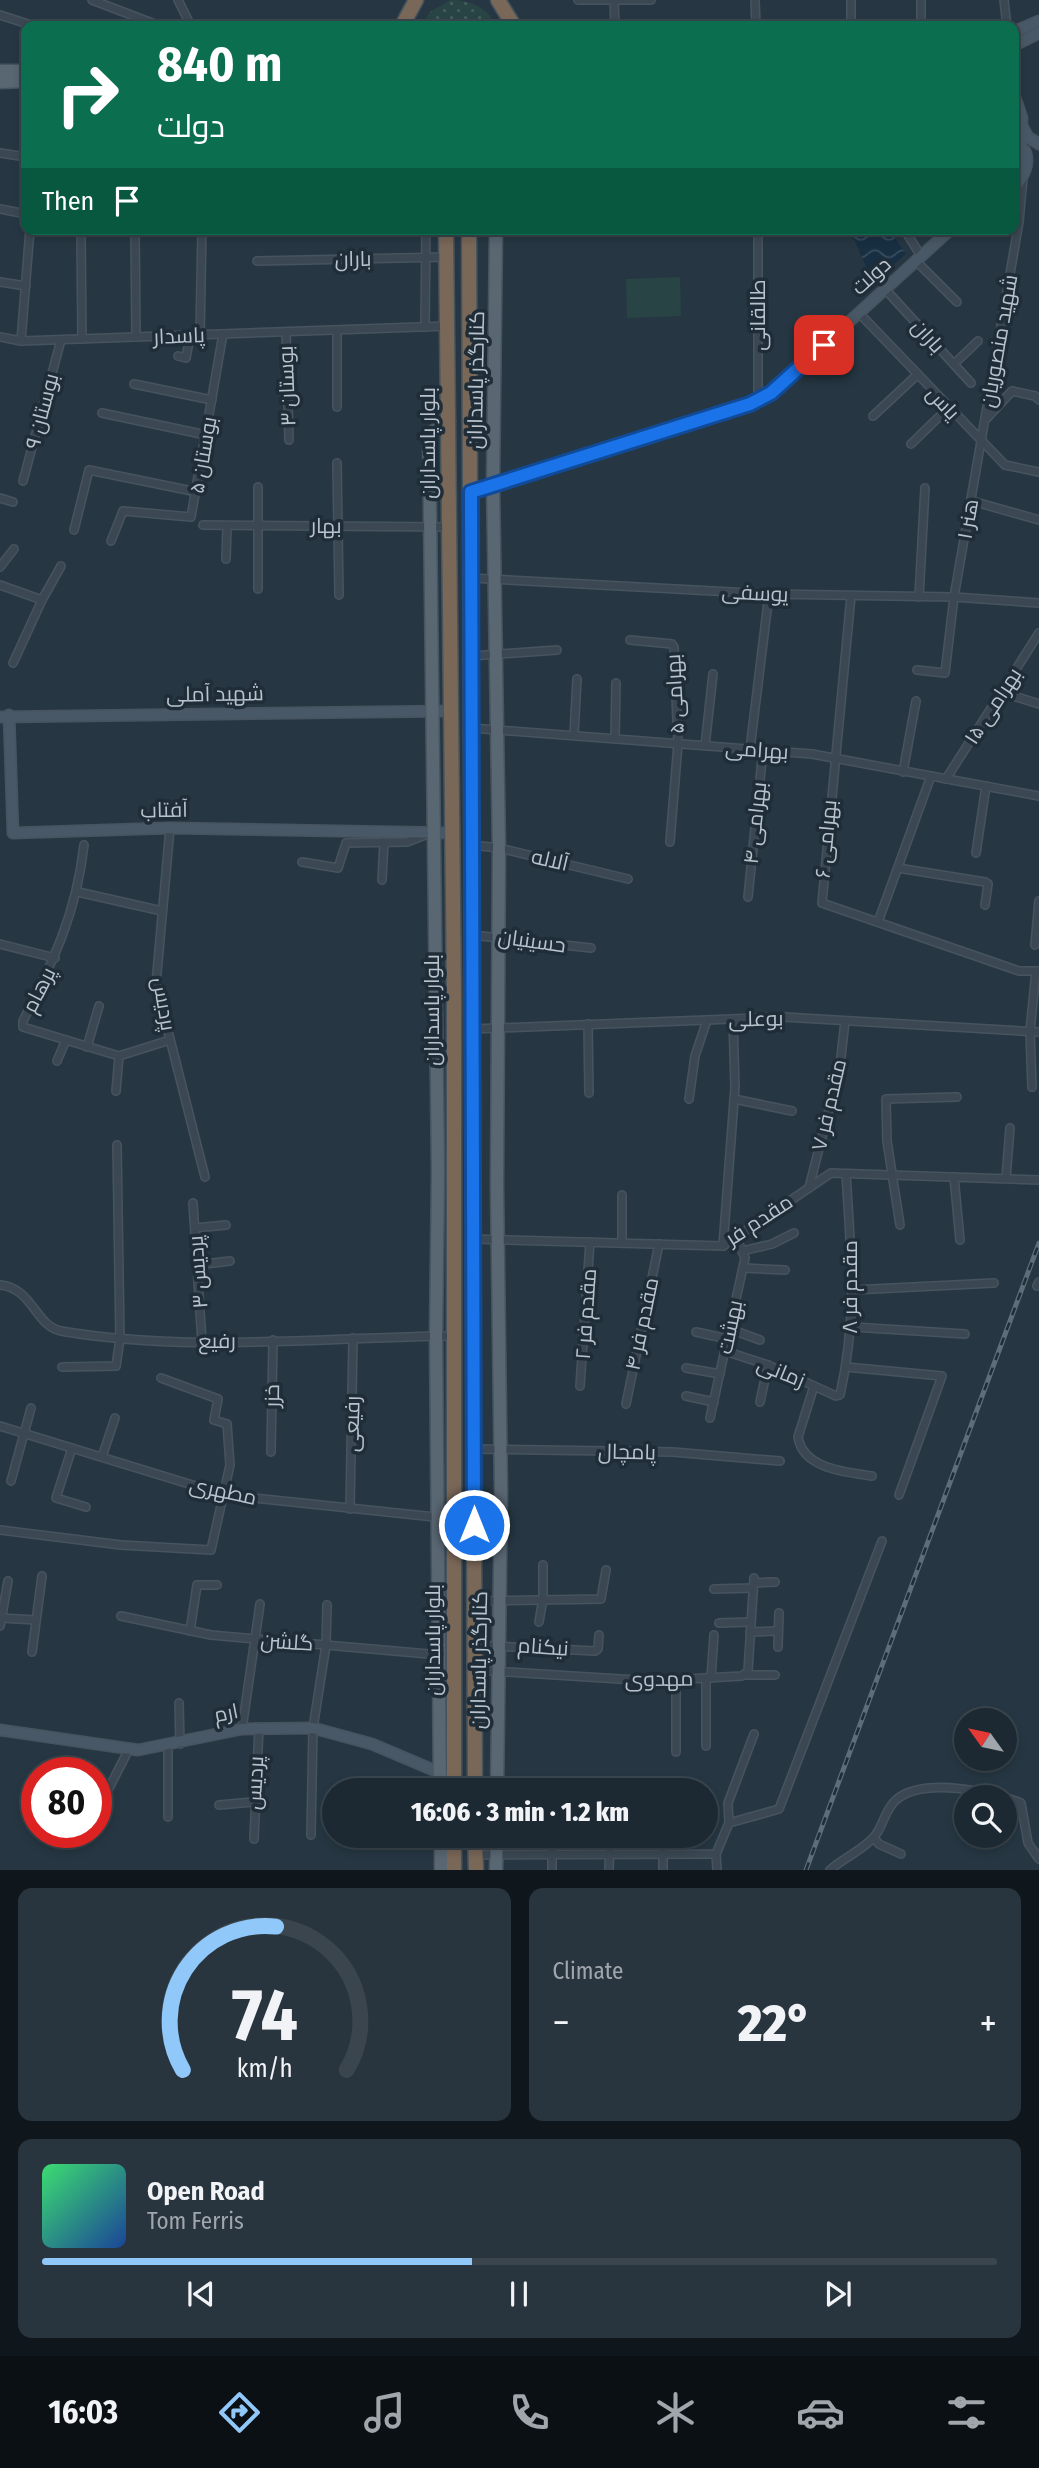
<!DOCTYPE html>
<html lang="en">
<head>
<meta charset="utf-8">
<style>
  :root { --surface:#1c2932; --page:#29353e; --text:#f1f3f6; --muted:#a0a6ac; --line:#3a454d; --accent:#90c8fa }
  body { margin:0; font-family:"Fira Sans Condensed",Cairo,sans-serif; background:var(--page); color:var(--text); height:100vh; display:flex; flex-direction:column; font-size:26px; white-space:nowrap }
  * { box-sizing:border-box; margin:0 }
  p { font-size:23px; color:var(--muted) }
  .icon { flex:none; width:38px; height:38px; fill:none; stroke:currentColor; stroke-width:2; stroke-linecap:round; stroke-linejoin:round }
  .map { position:relative; height:1870px; overflow:hidden }
  .panel { display:flex; flex-direction:column; gap:18px; padding:18px; background:#0f171c; flex:1 }
  .panel>* { flex:none }
  .guide { position:absolute; left:21px; top:21px; width:998px; height:214px; border-radius:14px; box-shadow:0 4px 10px #0003,0 0 0 2px var(--line); background:#0b6e4f; color:#fff; overflow:hidden }
  .needle { width:46px; rotate:303deg }
  .tools { position:absolute; left:954px; top:1708px; display:grid; gap:14px }
  .tools a { display:grid; place-items:center; width:63px; height:63px; border-radius:50%; background:var(--surface); box-shadow:0 4px 10px #0003,0 0 0 2px var(--line); font-size:35px }
  .speed { position:absolute; left:21px; top:1757px; display:flex; gap:14px; font-size:35px; font-weight:700; text-align:center }
  .speed>* { display:grid; place-content:center; width:91px; height:91px; border-radius:50%; background:var(--surface); box-shadow:0 4px 10px #0003,0 0 0 2px var(--line); line-height:1 }
  .speed .limit { border:10px solid #d22; background:#fff; color:#111 }
  .pin { position:absolute; display:grid; place-items:center; width:60px; height:60px; color:#fff; margin:-30px; border-radius:14px; box-shadow:0 4px 10px #0006 }
  .me { position:absolute; width:77px; margin:-38px; rotate:0deg; stroke-linejoin:round; filter:drop-shadow(0 0 5px #0008) }
  .turn { display:flex; align-items:center; gap:24px; height:147px; padding:0 21px; font-size:32px }
  .turn .icon { width:91px; height:91px; stroke-width:2.5 }
  .turn b { display:block; font-size:49px; line-height:60px }
  .then { display:flex; align-items:center; height:66px; padding:0 21px; background:#0003; gap:14px; font-size:26px }
  .big { font-size:52px; font-weight:800; line-height:1.1 }
  .panel .tile { flex:1; display:flex; flex-direction:column; justify-content:center; gap:10px; min-width:0; padding:0 24px; border-radius:14px; background:var(--page) }
  .panel .dial { align-items:center; gap:0 }
  .dial svg { height:182px; overflow:visible; fill:none; stroke:var(--line); stroke-width:7; stroke-linecap:round; text-anchor:middle }
  .dial text { fill:var(--text); stroke:none }
  .song { display:flex; align-items:center; gap:21px }
  .cover { width:84px; height:84px; border-radius:10px; background:linear-gradient(135deg,hsl(140 70% 55%),hsl(220 70% 35%)) }
  .played { height:7px; border-radius:4px; background:linear-gradient(90deg,var(--accent) 45%,var(--line) 45%) }
  .keys { display:flex; justify-content:space-around; direction:ltr }
  .heat { display:flex; justify-content:space-between; align-items:center; font-size:38px; direction:ltr }
  .panel .tiles { flex:1; display:grid; gap:18px; grid-template-columns:1fr 1fr }
  .tile:last-child { grid-column:span 2 }
  .trip { position:absolute; left:322px; top:1778px; width:396px; height:70px; border-radius:35px; background:var(--surface); box-shadow:0 4px 10px #0003,0 0 0 2px var(--line); font-weight:800; line-height:70px; text-align:center }
  .dock { display:flex; height:112px; justify-content:space-around; align-items:center; background:#0b1014; color:var(--muted) }
  .dock .icon { width:49px; height:49px }
  .dock .active { color:var(--accent) }
  .dock b { font-size:32px; color:var(--text) }
  .map>svg:first-child { display:block }
  .grass { fill:url(#grass-dots) }
  .garden { fill:#284444 }
  .water { fill:url(#water-waves) }
  .lines { fill:none; stroke-linecap:round; stroke-linejoin:round }
  .street-casing { stroke:#47545f; stroke-width:10 }
  .secondary-casing { stroke:#47545f; stroke-width:13 }
  .primary-casing { stroke:#47545f; stroke-width:15 }
  .highway-casing { stroke:#45535d; stroke-width:17 }
  .street { stroke:#3b4853; stroke-width:7 }
  .secondary { stroke:#495866; stroke-width:10 }
  .primary { stroke:#596773; stroke-width:12 }
  .highway { stroke:#796758; stroke-width:14 }
  .rail-casing { stroke:#5d6d7a; stroke-width:5 }
  .rail { stroke:#1f2d38; stroke-width:2.5; stroke-dasharray:8; stroke-linecap:butt }
  .route-casing { stroke:#114b97; stroke-width:18 }
  .route { stroke:#1a73e8; stroke-width:12 }
  .labels { text-anchor:middle; stroke-width:7; stroke-linejoin:round; paint-order:stroke }
  .street-label { font-size:21px; fill:#b8c3cd; stroke:#1f2d38 }
</style>
</head>
<body>
<div class="map">
<svg width="1039" height="1870" viewBox="0 0 1039 1870">
  <defs>
    <pattern id="grass-dots" width="8" height="8" patternUnits="userSpaceOnUse" patternTransform="scale(1.75)"><rect width="8" height="8" fill="#284444"/><path d="M2 2h.1M6 6h.1" fill="none" stroke="#455d5e" stroke-width="1.8" stroke-linecap="round"/></pattern>
    <pattern id="water-waves" width="16" height="10" patternUnits="userSpaceOnUse" patternTransform="scale(1.75)"><rect width="16" height="10" fill="#182f42"/><path d="M0 5q4-4 8 0t8 0" fill="none" stroke="#384c5c"/></pattern>
  </defs>
  <rect width="100%" height="100%" fill="#263743"/>
  <path class="grass" d="M450 0C471 0 486 7 497 26H421L430 12Z"/>
  <polygon class="garden" points="680,277 681,316 627,318 626,279"/>
  <polygon class="water" points="853,229 889,229 906,254 873,282 850,231"/>
  <g class="lines">
    <g class="street-casing">
      <g id="street">
        <polyline points="92,0 160,26"/>
        <polyline points="178,0 191,26"/>
        <polyline points="578,0 651,0"/>
        <polyline points="614,0 615,26"/>
        <polyline points="755,0 756,26"/>
        <polyline points="1004,0 1007,26"/>
        <polyline points="0,15 34,26"/>
        <polyline points="851,26 851,0"/>
        <polyline points="921,26 921,0"/>
        <polyline points="0,153 26,157"/>
        <polyline points="1013,199 1016,212"/>
        <polyline points="0,209 26,214"/>
        <polyline points="135,229 136,337"/>
        <polyline points="758,229 758,400"/>
        <polyline points="904,229 921,256"/>
        <polyline points="257,261 448,257"/>
        <polyline points="916,261 957,302"/>
        <polyline points="0,282 26,286"/>
        <polyline points="885,289 971,383"/>
        <polyline points="859,313 1005,465 1039,472"/>
        <polyline points="425,327 426,229"/>
        <polyline points="286,332 289,440"/>
        <polyline points="200,335 202,229"/>
        <polyline points="470,335 495,336"/>
        <polyline points="0,337 21,341 448,326"/>
        <polyline points="82,339 81,233 89,229"/>
        <polyline points="21,341 30,229"/>
        <polyline points="178,356 186,358 190,336"/>
        <polyline points="954,364 978,341"/>
        <polyline points="134,384 212,400"/>
        <polyline points="337,407 337,330"/>
        <polyline points="102,413 206,435"/>
        <polyline points="873,416 917,375"/>
        <polyline points="987,418 1012,391 1035,396 1039,400"/>
        <polyline points="470,438 494,433"/>
        <polyline points="911,444 948,408"/>
        <polyline points="337,463 339,595"/>
        <polyline points="23,481 61,340"/>
        <polyline points="258,487 258,589"/>
        <polyline points="0,498 13,502"/>
        <polyline points="972,501 1039,520"/>
        <polyline points="203,525 449,527"/>
        <polyline points="74,530 89,470 197,492"/>
        <polyline points="111,541 123,511 191,517 223,334"/>
        <polyline points="226,559 227,526"/>
        <polyline points="0,567 14,549"/>
        <polyline points="471,578 769,594 954,597 1039,603"/>
        <polyline points="0,585 42,600 61,566"/>
        <polyline points="851,596 822,903 1019,971 1039,971"/>
        <polyline points="919,597 925,488"/>
        <polyline points="630,640 672,644 674,647 678,744 670,842"/>
        <polyline points="471,656 557,650"/>
        <polyline points="13,663 42,600"/>
        <polyline points="917,670 945,673 954,597 1019,222 1023,178"/>
        <polyline points="1004,693 1039,704"/>
        <polyline points="472,728 812,754 1039,796"/>
        <polyline points="574,735 577,679"/>
        <polyline points="615,738 616,683"/>
        <polyline points="705,746 713,674"/>
        <polyline points="750,749 769,594"/>
        <polyline points="903,772 916,701"/>
        <polyline points="946,779 1039,633"/>
        <polyline points="170,828 156,984 205,1177"/>
        <path d="M84 845C76 915 54 959 23 1021V1027L119 1056 170 1040"/>
        <polyline points="472,845 499,848 628,879"/>
        <polyline points="976,853 986,786"/>
        <polyline points="302,862 338,868 346,843 407,842 425,835"/>
        <polyline points="898,868 985,882 988,884 985,905"/>
        <polyline points="382,880 384,842"/>
        <polyline points="78,892 162,911"/>
        <polyline points="748,897 763,750"/>
        <polyline points="878,922 931,776"/>
        <polyline points="472,935 591,948"/>
        <polyline points="0,944 55,958"/>
        <polyline points="1035,945 1039,901"/>
        <polyline points="588,1024 589,1093"/>
        <polyline points="473,1029 784,1017 1039,1032"/>
        <polyline points="87,1047 99,1006"/>
        <polyline points="57,1061 66,1040"/>
        <polyline points="1032,1087 1030,1031 1036,971"/>
        <polyline points="116,1091 119,1056"/>
        <polyline points="689,1099 695,1056 707,1020"/>
        <polyline points="734,1099 792,1111"/>
        <polyline points="954,1177 960,1240"/>
        <polyline points="1006,1178 1010,1128"/>
        <polyline points="809,1188 840,1066 845,1021"/>
        <polyline points="193,1203 202,1342"/>
        <polyline points="900,1225 887,1141 886,1099 957,1097"/>
        <polyline points="195,1228 226,1225"/>
        <polyline points="473,1239 723,1246 831,1173 1039,1180"/>
        <polyline points="622,1243 622,1195"/>
        <polyline points="723,1246 735,1087 733,1019"/>
        <polyline points="742,1251 772,1244 794,1233"/>
        <polyline points="197,1265 230,1261"/>
        <polyline points="743,1268 785,1270"/>
        <path d="M0 1285C33 1288 35 1326 61 1331 190 1353 323 1337 453 1336"/>
        <polyline points="1037,1286 1039,1282"/>
        <polyline points="853,1290 994,1283"/>
        <polyline points="853,1327 965,1334"/>
        <polyline points="730,1329 760,1340"/>
        <polyline points="696,1332 728,1339"/>
        <path d="M725 1351 768 1365 836 1396 840 1395C858 1314 851 1255 846 1174"/>
        <polyline points="62,1367 116,1366 120,1339 117,1145"/>
        <polyline points="846,1367 942,1376 899,1495"/>
        <polyline points="686,1368 720,1374"/>
        <polyline points="580,1386 590,1242"/>
        <path d="M814 1386 798 1437C803 1469 846 1472 872 1476"/>
        <polyline points="686,1396 714,1402"/>
        <polyline points="760,1402 768,1365"/>
        <polyline points="626,1404 659,1244"/>
        <polyline points="710,1418 745,1258 736,1237"/>
        <polyline points="0,1426 225,1495 454,1519"/>
        <polyline points="72,1448 56,1498 86,1507"/>
        <polyline points="474,1449 673,1452 780,1461"/>
        <polyline points="271,1452 273,1340"/>
        <polyline points="102,1457 115,1418"/>
        <polyline points="11,1481 31,1408"/>
        <polyline points="350,1509 353,1338"/>
        <polyline points="0,1530 121,1545 211,1550 230,1465 227,1424 214,1420 218,1399 161,1378"/>
        <polyline points="754,1583 775,1582"/>
        <polyline points="714,1589 753,1588"/>
        <polyline points="475,1601 601,1599 606,1570"/>
        <polyline points="121,1616 211,1635 440,1655"/>
        <polyline points="1,1618 36,1620"/>
        <polyline points="539,1622 543,1599 543,1565"/>
        <polyline points="719,1623 751,1622"/>
        <polyline points="0,1626 8,1581"/>
        <polyline points="190,1631 197,1585 217,1585"/>
        <polyline points="750,1632 778,1631"/>
        <polyline points="475,1645 595,1651 598,1649 599,1635"/>
        <polyline points="778,1647 779,1613"/>
        <polyline points="32,1652 42,1576"/>
        <polyline points="475,1670 652,1681 742,1676 748,1671 754,1578"/>
        <polyline points="745,1675 775,1675"/>
        <polyline points="711,1678 714,1635"/>
        <polyline points="179,1703 180,1744"/>
        <polyline points="475,1722 498,1722"/>
        <polyline points="242,1729 260,1604"/>
        <polyline points="706,1746 706,1678"/>
        <polyline points="676,1752 676,1679"/>
        <polyline points="108,1790 129,1749"/>
        <polyline points="219,1805 253,1802"/>
        <polyline points="168,1817 168,1745"/>
        <polyline points="729,1823 728,1803 754,1734"/>
        <polyline points="311,1835 313,1728 326,1645 327,1605"/>
        <polyline points="874,1838 879,1844 901,1854"/>
        <polyline points="254,1839 259,1727"/>
        <polyline points="716,1854 717,1870"/>
        <polyline points="476,1855 716,1854 729,1823 779,1809 882,1541"/>
        <polyline points="552,1870 552,1836"/>
        <polyline points="609,1870 610,1836"/>
        <polyline points="663,1870 663,1836"/>
        <path d="M830 1870C843 1858 863 1850 874 1837 883 1827 885 1809 896 1800 922 1777 992 1791 1021 1803L1028 1843 1039 1859"/>
      </g>
    </g>
    <g class="secondary-casing">
      <g id="secondary">
        <polyline points="1013,32 1039,21"/>
        <polyline points="1013,46 1039,33"/>
        <polyline points="1013,92 1022,118 1020,153"/>
        <polyline points="1023,128 1028,137 1039,144"/>
        <path d="M1013 167 1020 153 1025 151C1031 164 1022 180 1013 189"/>
        <polyline points="471,492 750,404 771,393 951,229"/>
        <polyline points="9,715 13,833 170,828 452,833"/>
        <polyline points="0,717 451,711"/>
        <polyline points="0,1730 138,1750 242,1729 313,1728 372,1744 445,1775"/>
      </g>
    </g>
    <g class="primary-casing">
      <g id="primary">
        <polyline points="0,71 26,71"/>
        <polyline points="0,82 26,81"/>
        <polyline points="496,229 493,485 499,848 497,1185 501,1493 497,1790"/>
        <polyline points="440,1790 436,1336 438,1172 429,434 449,421"/>
        <polyline points="441,1836 441,1870"/>
        <polyline points="496,1870 497,1836"/>
      </g>
    </g>
    <g class="highway-casing">
      <g id="highway">
        <polyline points="498,0 514,26"/>
        <polyline points="402,26 416,0"/>
        <polyline points="446,229 454,1000 454,1790"/>
        <polyline points="469,229 475,1790"/>
        <polyline points="454,1836 454,1870"/>
        <polyline points="475,1836 476,1870"/>
      </g>
    </g>
    <use href="#street" class="street"/>
    <use href="#secondary" class="secondary"/>
    <use href="#primary" class="primary"/>
    <use href="#highway" class="highway"/>
    <g class="rail-casing">
      <polyline id="rail" points="806,1870 1039,1243"/>
    </g>
    <use href="#rail" class="rail"/>
  </g>
  <g class="lines">
    <g class="route-casing">
      <polyline id="route" points="474,1525 471,492 750,404 771,393 824,345"/>
    </g>
    <use href="#route" class="route"/>
  </g>
  <g class="labels">
    <g class="street-label">
      <text transform="translate(353 259) rotate(-1)" y="7">باران</text>
      <text transform="translate(871 276) rotate(-42)" y="7">دولت</text>
      <text transform="translate(758 315) rotate(-90)" y="7">طالقانی</text>
      <text transform="translate(179 336) rotate(-2)" y="7">پاسدار</text>
      <text transform="translate(928 336) rotate(48)" y="7">باران</text>
      <text transform="translate(999 341) rotate(-80)" y="7">شهید منصوریان</text>
      <text transform="translate(476 380) rotate(-89)" y="7">کنارگذر پاسداران</text>
      <text transform="translate(287 386) rotate(-92)" y="7">بوستان ۳</text>
      <text transform="translate(943 403) rotate(47)" y="7">یاس</text>
      <text transform="translate(42 411) rotate(-75)" y="7">بوستان ۹</text>
      <text transform="translate(428 443) rotate(-90)" y="7">بلوار پاسداران</text>
      <text transform="translate(203 455) rotate(-80)" y="7">بوستان ۵</text>
      <text transform="translate(968 519) rotate(-80)" y="7">هنر ۱</text>
      <text x="326" y="533">بهار</text>
      <text transform="translate(755 593) rotate(3)" y="7">یوسفی</text>
      <text transform="translate(215 694) rotate(-1)" y="7">شهید آملی</text>
      <text transform="translate(675 694) rotate(-93)" y="7">بهرامی ۵</text>
      <text transform="translate(993 706) rotate(-57)" y="7">بهرامی ۱۵</text>
      <text transform="translate(757 750) rotate(4)" y="7">بهرامی</text>
      <text transform="translate(164 810) rotate(-1)" y="7">آفتاب</text>
      <text transform="translate(755 823) rotate(-84)" y="7">بهرامی ۴</text>
      <text transform="translate(826 839) rotate(-85)" y="7">بهرامی ۶</text>
      <text transform="translate(550 860) rotate(13)" y="7">آلاله</text>
      <text transform="translate(532 941) rotate(8)" y="7">حسینیان</text>
      <text transform="translate(39 990) rotate(-63)" y="7">پرهام</text>
      <text transform="translate(164 1004) rotate(80)" y="7">پردیس</text>
      <text transform="translate(432 1010) rotate(-90)" y="7">بلوار پاسداران</text>
      <text transform="translate(756 1019) rotate(-1)" y="7">بوعلی</text>
      <text transform="translate(829 1105) rotate(-77)" y="7">مقدم فر ۷</text>
      <text transform="translate(759 1220) rotate(-33)" y="7">مقدم فر</text>
      <text transform="translate(198 1272) rotate(-94)" y="7">پردیس ۳</text>
      <text transform="translate(850 1287) rotate(-90)" y="7">مقدم فر ۸</text>
      <text transform="translate(586 1314) rotate(-86)" y="7">مقدم فر ۲</text>
      <text transform="translate(642 1324) rotate(-78)" y="7">مقدم فر ۴</text>
      <text transform="translate(730 1327) rotate(-78)" y="7">بهشت</text>
      <text x="217" y="1348">رفیع</text>
      <text transform="translate(781 1372) rotate(22)" y="7">زمانی</text>
      <text transform="translate(272 1396) rotate(-89)" y="7">خزر</text>
      <text transform="translate(352 1424) rotate(-89)" y="7">رفیعی</text>
      <text transform="translate(627 1452) rotate(1)" y="7">پامچال</text>
      <text transform="translate(223 1491) rotate(12)" y="7">مطهری</text>
      <text transform="translate(433 1640) rotate(-90)" y="7">بلوار پاسداران</text>
      <text transform="translate(287 1642) rotate(4)" y="7">گلشن</text>
      <text transform="translate(543 1647) rotate(4)" y="7">نیکنام</text>
      <text transform="translate(479 1660) rotate(-89)" y="7">کنارگذر پاسداران</text>
      <text transform="translate(659 1679) rotate(-1)" y="7">مهدوی</text>
      <text transform="translate(226 1713) rotate(-11)" y="7">ارم</text>
      <text transform="translate(255 1783) rotate(-87)" y="7">پردیس</text>
    </g>
  </g>
</svg>
<div class="tools">
<a><svg class="needle" viewBox="-14 -14 28 28"><path d="M0-13l5 13h-10z" fill="#e53935"/><path d="M0 13l5-13h-10z" fill="#a0a6ac"/></svg></a>
<a><svg class="icon" aria-label="search" viewBox="0 0 24 24"><circle cx="10" cy="10" r="6"/><path d="M15 15l6 6"/></svg></a>
</div>
<div class="speed"><div class="limit">80</div></div>
<div class="pin" style="left:824px;top:345px;background:#d93025"><svg class="icon" aria-label="arrive" viewBox="0 0 24 24"><path d="M6 21V4h12l-3 4 3 4H6"/></svg></div>
<svg class="me" style="left:474px;top:1525px" viewBox="-20 -20 40 40"><circle r="17" fill="#1a73e8" stroke="#fff" stroke-width="3"/><path d="M0-11L8 9 0 5-8 9z" fill="#fff"/></svg>
<div class="trip">16:06 · 3 min · 1.2 km</div>
<div class="guide">
<div class="turn"><svg class="icon" aria-label="right" viewBox="0 0 24 24"><path d="M7 20v-9h11M14 6l5 5-5 5"/></svg><div><b>840 m</b>دولت</div></div>
<div class="then">Then<svg class="icon" aria-label="arrive" viewBox="0 0 24 24"><path d="M6 21V4h12l-3 4 3 4H6"/></svg></div>
</div>
</div>
<section class="panel">
<div class="tiles">
<div class="tile dial"><svg viewBox="0 0 100 80">
<path d="M14 69A42 42 0 1 1 86 69"/>
<path d="M14 69A42 42 0 0 1 55 6" stroke="#90c8fa"/>
<text x="50" y="56" font-size="32" font-weight="700">74</text>
<text x="50" y="72" font-size="11">km/h</text>
</svg></div>
<div class="tile"><p>Climate</p>
<div class="heat"><a>−</a><b class="big">22°</b><a>+</a></div>
</div>
<div class="tile">
<div class="song"><i class="cover"></i><div><b>Open Road</b><p>Tom Ferris</p></div></div>
<div class="played"></div>
<div class="keys"><svg class="icon" aria-label="previous" viewBox="0 0 24 24"><path d="M18 5L8 12l10 7zM5 5v14"/></svg><svg class="icon" aria-label="pause" viewBox="0 0 24 24"><path d="M8 5v14M16 5v14"/></svg><svg class="icon" aria-label="next" viewBox="0 0 24 24"><path d="M6 5l10 7-10 7zM19 5v14"/></svg></div>
</div>
</div>
</section>
<nav class="dock">
<b>16:03</b>
<svg class="icon active" aria-label="directions" viewBox="0 0 24 24"><path d="M12 3l9 9-9 9-9-9zM9 14v-3h6M13 9l2 2-2 2"/></svg>
<svg class="icon" aria-label="music" viewBox="0 0 24 24"><path d="M9 18V5l10-2v13"/><circle cx="6" cy="18" r="3"/><circle cx="16" cy="16" r="3"/></svg>
<svg class="icon" aria-label="phone" viewBox="0 0 24 24"><path d="M5 4h4l2 5-3 2q2 4 5 5l2-3 5 2v4C11 20 4 13 5 4z"/></svg>
<svg class="icon" aria-label="climate" viewBox="0 0 24 24"><path d="M12 3v18M4 7l16 10M4 17L20 7"/></svg>
<svg class="icon" aria-label="car" viewBox="0 0 24 24"><path d="M5 17H2v-5l4-1 3-4h7l3 4 3 1v5h-3M9 17h6M6 11h13"/><circle cx="7" cy="17" r="2"/><circle cx="17" cy="17" r="2"/></svg>
<svg class="icon" aria-label="filters" viewBox="0 0 24 24"><path d="M4 7h16M4 17h16"/><circle cx="9" cy="7" r="2"/><circle cx="15" cy="17" r="2"/></svg>
</nav>
</body>
</html>
